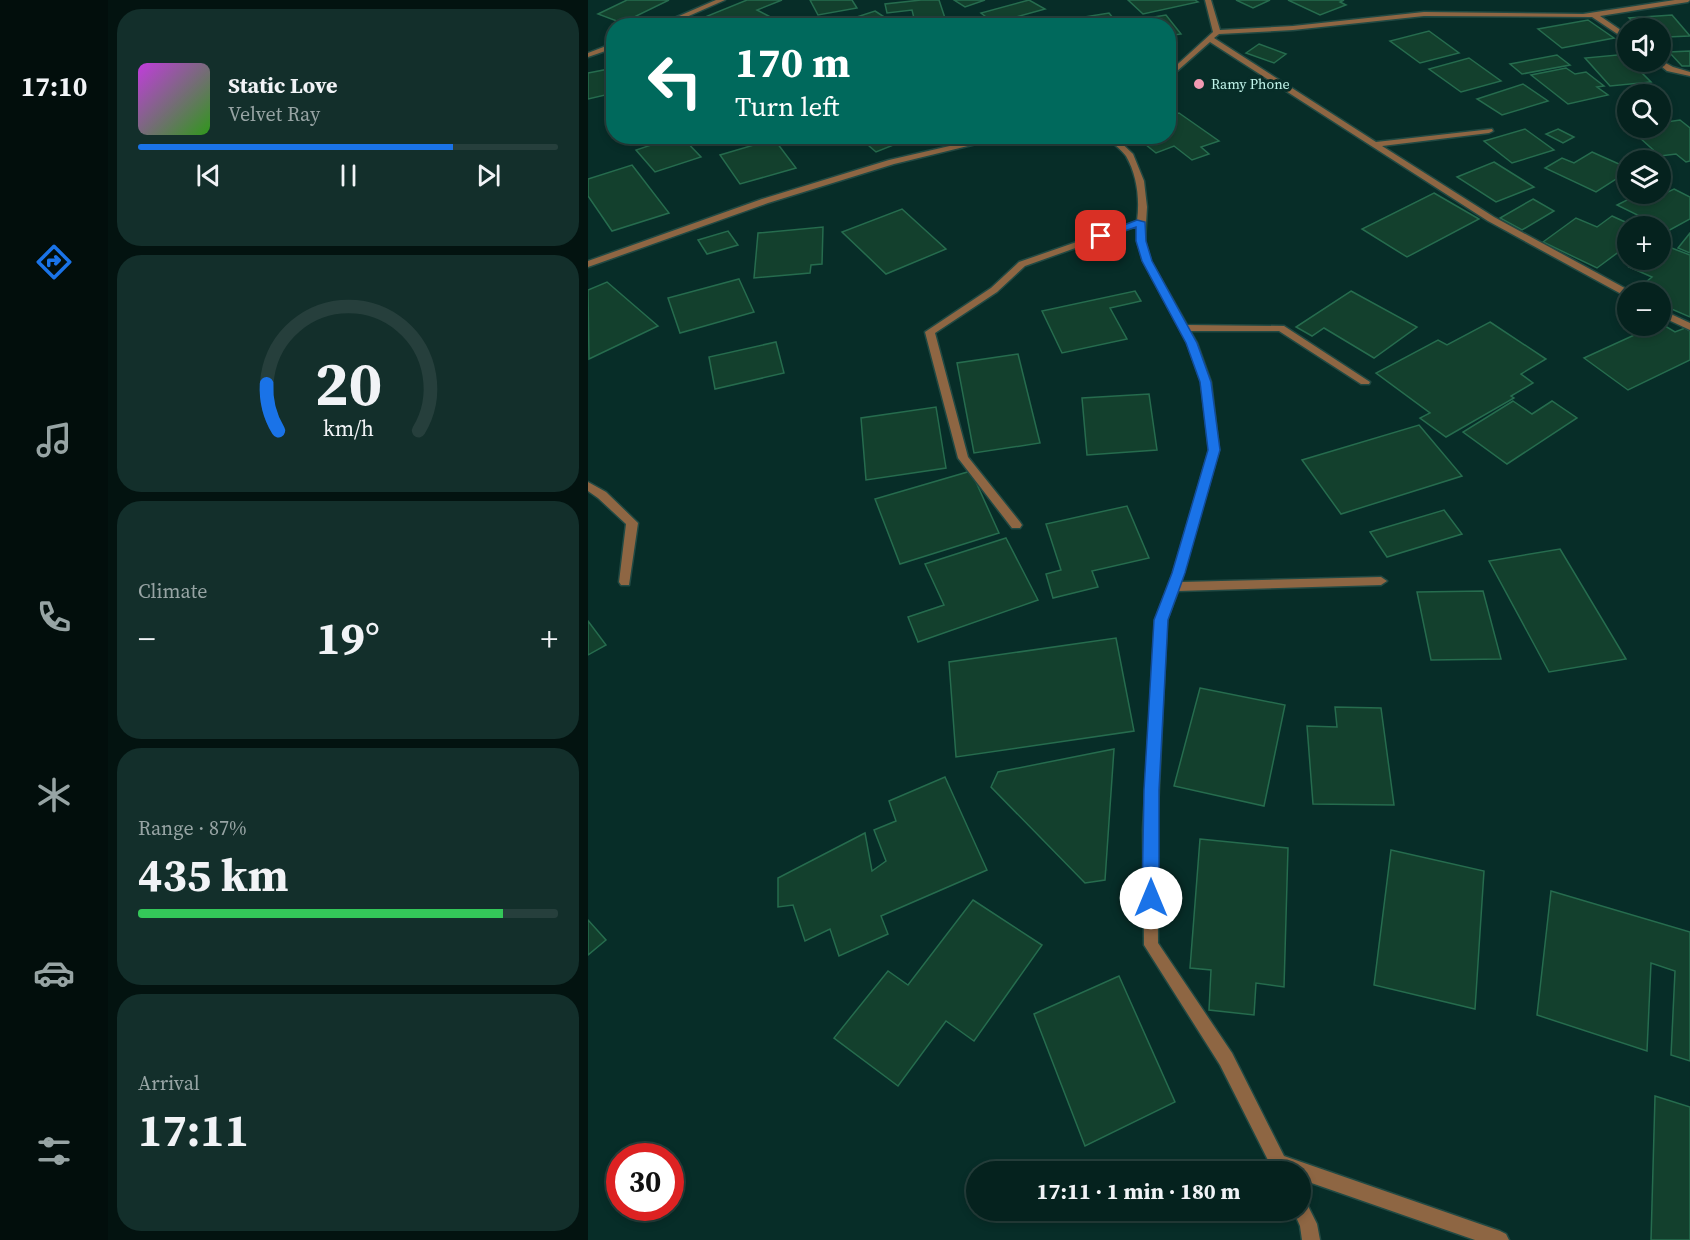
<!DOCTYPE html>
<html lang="en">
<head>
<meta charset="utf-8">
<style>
  :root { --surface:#05221e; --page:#132f2b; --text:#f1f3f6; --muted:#97a4a4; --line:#263f3c; --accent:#1a73e8 }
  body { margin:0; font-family:"Source Serif 4",serif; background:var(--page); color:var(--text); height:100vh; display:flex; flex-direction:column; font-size:22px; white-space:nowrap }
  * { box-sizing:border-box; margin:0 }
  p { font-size:20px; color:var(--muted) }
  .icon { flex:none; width:33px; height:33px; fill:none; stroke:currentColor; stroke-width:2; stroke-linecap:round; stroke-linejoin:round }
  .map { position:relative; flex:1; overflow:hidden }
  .side { display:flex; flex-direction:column; gap:9px; padding:9px; background:#031310; width:480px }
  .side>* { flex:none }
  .guide { position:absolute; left:18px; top:18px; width:570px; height:126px; border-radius:24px; box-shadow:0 3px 9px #0003,0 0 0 2px var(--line); background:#00695c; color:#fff; overflow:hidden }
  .fabs { position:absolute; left:1029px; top:18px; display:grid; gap:12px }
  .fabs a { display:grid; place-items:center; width:54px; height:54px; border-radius:50%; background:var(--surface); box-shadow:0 3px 9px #0003,0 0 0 2px var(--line); font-size:30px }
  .speed { position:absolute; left:18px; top:1143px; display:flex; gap:12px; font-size:30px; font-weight:700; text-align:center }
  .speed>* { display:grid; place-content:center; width:78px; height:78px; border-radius:50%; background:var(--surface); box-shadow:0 3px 9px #0003,0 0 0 2px var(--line); line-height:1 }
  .speed .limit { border:9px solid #d22; background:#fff; color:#111 }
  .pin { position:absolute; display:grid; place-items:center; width:51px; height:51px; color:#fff; margin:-26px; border-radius:12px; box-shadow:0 3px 9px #0006 }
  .me { position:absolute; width:66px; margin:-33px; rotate:0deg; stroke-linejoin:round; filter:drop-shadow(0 0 4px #0008) }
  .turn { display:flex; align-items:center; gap:21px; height:126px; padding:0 30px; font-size:27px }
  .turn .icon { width:78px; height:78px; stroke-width:2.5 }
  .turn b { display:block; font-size:42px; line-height:51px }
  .big { font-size:45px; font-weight:700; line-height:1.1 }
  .side .card { flex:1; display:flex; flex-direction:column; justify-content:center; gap:9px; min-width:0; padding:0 21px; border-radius:24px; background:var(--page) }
  .side .dial { align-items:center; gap:0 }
  .dial svg { height:156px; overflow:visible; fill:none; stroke:var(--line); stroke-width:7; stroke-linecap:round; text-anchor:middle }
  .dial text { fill:var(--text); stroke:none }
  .song { display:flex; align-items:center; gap:18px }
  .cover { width:72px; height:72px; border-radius:9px; background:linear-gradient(135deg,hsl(290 70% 55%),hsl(110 70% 35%)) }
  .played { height:6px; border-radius:3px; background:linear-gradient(90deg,var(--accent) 75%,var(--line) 75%) }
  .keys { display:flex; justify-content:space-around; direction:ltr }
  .heat { display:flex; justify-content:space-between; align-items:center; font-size:33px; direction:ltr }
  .charge { height:9px; border-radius:4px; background:linear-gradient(90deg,#34c759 87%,var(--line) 0) }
  .trip { position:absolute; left:378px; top:1161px; width:345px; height:60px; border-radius:30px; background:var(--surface); box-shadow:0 3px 9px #0003,0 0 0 2px var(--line); font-weight:700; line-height:60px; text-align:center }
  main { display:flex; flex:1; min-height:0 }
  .dock { display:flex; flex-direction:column; width:108px; justify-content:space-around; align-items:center; background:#020e0c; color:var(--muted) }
  .dock .icon { width:42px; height:42px }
  .dock .on { color:var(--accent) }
  .dock b { font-size:27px; color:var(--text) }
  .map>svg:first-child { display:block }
  .building { fill:#13402d; stroke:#266c4e; stroke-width:1.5 }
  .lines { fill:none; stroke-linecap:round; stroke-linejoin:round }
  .street-casing { stroke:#214943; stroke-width:3 }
  .street { fill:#8e6643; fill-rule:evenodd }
  .route { fill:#1a73e8; stroke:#114b97; stroke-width:1.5 }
  .poi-dot { fill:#f19ab2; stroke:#072d28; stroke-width:2 }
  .labels { text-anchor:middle; stroke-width:6; stroke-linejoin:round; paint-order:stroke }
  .far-poi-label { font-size:14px; fill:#c1f4ea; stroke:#072d28; text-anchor:start }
</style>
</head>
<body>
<main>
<nav class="dock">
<b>17:10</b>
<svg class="icon on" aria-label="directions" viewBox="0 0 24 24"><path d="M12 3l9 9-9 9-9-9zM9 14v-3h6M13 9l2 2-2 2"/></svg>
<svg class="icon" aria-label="music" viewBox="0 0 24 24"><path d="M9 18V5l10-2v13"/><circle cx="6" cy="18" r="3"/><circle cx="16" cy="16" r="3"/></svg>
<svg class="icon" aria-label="phone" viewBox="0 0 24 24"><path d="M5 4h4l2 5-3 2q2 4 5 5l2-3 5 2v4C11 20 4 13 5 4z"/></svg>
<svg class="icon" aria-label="climate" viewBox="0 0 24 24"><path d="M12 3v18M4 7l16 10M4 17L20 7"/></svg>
<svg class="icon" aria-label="car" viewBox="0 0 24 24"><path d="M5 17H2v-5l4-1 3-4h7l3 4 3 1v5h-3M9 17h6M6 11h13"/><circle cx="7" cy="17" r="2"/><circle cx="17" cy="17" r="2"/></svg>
<svg class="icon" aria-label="filters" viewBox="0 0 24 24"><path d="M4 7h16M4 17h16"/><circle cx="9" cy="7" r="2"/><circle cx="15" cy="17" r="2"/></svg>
</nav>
<section class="side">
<div class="card">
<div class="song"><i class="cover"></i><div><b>Static Love</b><p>Velvet Ray</p></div></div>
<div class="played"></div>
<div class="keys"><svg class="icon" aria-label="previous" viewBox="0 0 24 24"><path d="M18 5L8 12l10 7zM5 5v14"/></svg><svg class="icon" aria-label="pause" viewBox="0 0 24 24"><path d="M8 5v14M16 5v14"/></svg><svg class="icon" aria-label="next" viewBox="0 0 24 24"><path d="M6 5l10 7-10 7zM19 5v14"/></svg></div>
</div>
<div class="card dial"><svg viewBox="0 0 100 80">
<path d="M14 69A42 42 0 1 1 86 69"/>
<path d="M14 69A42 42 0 0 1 8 45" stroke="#1a73e8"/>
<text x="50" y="56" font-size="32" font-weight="700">20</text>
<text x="50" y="72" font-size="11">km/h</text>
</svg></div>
<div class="card"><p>Climate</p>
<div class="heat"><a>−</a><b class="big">19°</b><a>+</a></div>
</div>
<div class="card"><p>Range · 87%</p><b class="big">435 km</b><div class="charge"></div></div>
<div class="card"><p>Arrival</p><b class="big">17:11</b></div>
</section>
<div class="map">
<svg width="1102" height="1240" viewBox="0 0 1102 1240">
  <rect width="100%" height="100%" fill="#072d28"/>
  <g class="building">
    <polygon points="39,0 81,0 34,23 10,14"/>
    <polygon points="159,0 194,0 169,10 200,26 125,26 112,19"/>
    <polygon points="222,0 264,0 269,8 230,15"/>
    <polygon points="333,0 351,0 358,21 303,26 301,21 326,18 324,10 299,13 297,4"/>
    <polygon points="366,0 397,0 377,7"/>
    <polygon points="441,0 457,9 406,23 393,13"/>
    <polygon points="540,0 607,0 610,2 555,14"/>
    <polygon points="648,0 682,0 665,8"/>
    <polygon points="700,0 756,0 752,2 758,5 732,15"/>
    <polygon points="287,11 301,20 289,24 291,26 241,26"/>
    <polygon points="521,13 529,23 578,15 593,34 580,36 580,26 514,26 511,21 495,24 490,18"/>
    <polygon points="1084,15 1102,36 1079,37 1072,28 1051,28 1041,18"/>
    <polygon points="1000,20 1026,38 974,48 950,29"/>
    <polygon points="841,31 871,53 832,63 802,41"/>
    <polygon points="671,44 698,54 686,63 658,53"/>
    <polygon points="1102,51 1102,66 1094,66 1081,52"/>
    <polygon points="1040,54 1040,62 1055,62 1062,69 1051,70 1063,82 1022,86 997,58"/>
    <polygon points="969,55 982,65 934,74 922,64"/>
    <polygon points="881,58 913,81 873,92 841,69"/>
    <polygon points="26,68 26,93 0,99 0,73"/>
    <polygon points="978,68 987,74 998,72 1016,86 1009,87 1020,95 980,104 943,75"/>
    <polygon points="935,84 960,101 914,115 889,99"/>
    <polygon points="591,113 631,141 613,147 621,154 604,160 586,146 568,153 547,136 580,136 580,117"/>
    <polygon points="1092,120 1102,128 1102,161 1098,162 1088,154 1072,156 1041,128 1072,128 1072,123"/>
    <polygon points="937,129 966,150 924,163 896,141"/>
    <polygon points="970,129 986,137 975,143 958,134"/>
    <polygon points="90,136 93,136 113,157 67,172 48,150"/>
    <polygon points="281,136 328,136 288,152 280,145 288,142"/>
    <polygon points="186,139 208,168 152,184 132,155"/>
    <polygon points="1004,152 1040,168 1040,184 1028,179 1008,192 957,168 974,158 986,163"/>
    <polygon points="906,162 946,187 908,202 869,177"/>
    <polygon points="44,165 81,213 24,231 0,196 0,179"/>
    <polygon points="1086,189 1102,197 1102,219 1078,232 1072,226 1029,205 1051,194 1063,200"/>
    <polygon points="846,193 891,219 819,257 774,229"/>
    <polygon points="945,199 966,211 934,230 912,218"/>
    <polygon points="314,209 358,249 298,274 254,232"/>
    <polygon points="1024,216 1046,226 1040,226 1040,245 1009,268 955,242 988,218 1009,227"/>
    <polygon points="235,227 234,264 223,265 222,273 166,278 170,233"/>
    <polygon points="140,231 150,245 119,254 110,240"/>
    <polygon points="1102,233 1102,253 1090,248"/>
    <polygon points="1081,247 1102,255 1102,317 1072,304 1072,292 1046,292 1064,277 1041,267 1049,260 1072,260 1072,254"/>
    <polygon points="151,279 166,312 92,333 80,298"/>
    <polygon points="19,282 70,326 1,359 0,290"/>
    <polygon points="547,291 553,301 522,308 539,339 474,353 454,311"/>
    <polygon points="763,291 829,327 786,358 736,328 724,336 708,327"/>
    <polygon points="902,322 958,359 933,374 945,383 923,396 926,398 858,437 832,418 842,413 788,373 850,340 859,345"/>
    <polygon points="1072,323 1087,332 1097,328 1102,331 1102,360 1040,390 996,358 1066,326 1072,326"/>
    <polygon points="188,342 196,373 127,389 121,357"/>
    <polygon points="430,354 452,443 386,453 369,363"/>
    <polygon points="561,394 569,450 499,455 494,398"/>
    <polygon points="925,401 944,414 964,401 989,418 919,464 875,432"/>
    <polygon points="348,407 358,468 278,480 273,418"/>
    <polygon points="831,425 874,476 753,514 714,460"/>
    <polygon points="383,471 411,533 312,564 287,499"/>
    <polygon points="539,506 561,558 504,571 510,587 465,598 458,574 473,570 458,524"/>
    <polygon points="856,510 874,534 799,557 782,532"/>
    <polygon points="418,538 450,600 330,642 320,617 356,605 337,564"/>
    <polygon points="972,549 1038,659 961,672 901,561"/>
    <polygon points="895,591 913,659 843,660 829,592"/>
    <polygon points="0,621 18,645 0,655"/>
    <polygon points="528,638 546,731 368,757 361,662"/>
    <polygon points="612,688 697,705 676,806 586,786"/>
    <polygon points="747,707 793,708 806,805 725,804 719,726 749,727"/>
    <polygon points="526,749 517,880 497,883 403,787 410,772"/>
    <polygon points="357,777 399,870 293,916 300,934 251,956 242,929 217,941 205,905 190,907 190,878 277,833 284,871 298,861 286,830 308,821 301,801"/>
    <polygon points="612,839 700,848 696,987 668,983 666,1015 621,1010 623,970 602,968"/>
    <polygon points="803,850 896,871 887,1009 786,985"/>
    <polygon points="963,891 1102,932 1102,1061 1083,1055 1087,971 1063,963 1059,1051 949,1015"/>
    <polygon points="385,900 454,945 386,1041 358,1021 310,1086 246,1038 300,971 320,985"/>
    <polygon points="0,920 18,940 0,955"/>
    <polygon points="531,976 587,1102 497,1146 446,1014"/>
    <polygon points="1067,1096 1102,1107 1102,1240 1063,1240"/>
  </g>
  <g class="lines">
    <g class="street-casing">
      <g id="street">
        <polygon points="128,0 137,0 78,26 68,26"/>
        <polygon points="617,0 623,0 632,30 705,26 836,12 995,14 1087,0 1102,0 1100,2 1012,16 1040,35 1040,41 1004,17 836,16 705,30 631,34 626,38 788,142 904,129 905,131 901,133 794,146 906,217 1044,292 1040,292 1040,297 1037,296 900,221 622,42 580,79 580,73 625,32"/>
        <polygon points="26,43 26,48 0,57 0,53"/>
        <polygon points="1072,60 1085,67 1102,72 1102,76 1079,71 1068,62"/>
        <polygon points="405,136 421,136 306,164 180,203 0,267 0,261 174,199 301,160"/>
        <path d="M517 136H526L545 154 556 181 559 207 557 241 563 261 599 325 696 326 782 382 781 384H773L691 331H602L609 343 623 382 631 450 593 582 793 577 799 581 793 585 590 591 579 620 569 829 570 943 644 1053 696 1156 912 1231 918 1234 921 1240H887L712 1179V1172H686L632 1065 556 945 555 829 567 620 585 573 621 450 613 382 599 343 555 261 549 241V226L437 266 409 292 347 333 380 457 432 522 434 525 432 528H424L370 458 337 332 403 288 431 262 549 221C552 199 549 175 538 156 533 149 524 143 517 136Z"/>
        <polygon points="1072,309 1102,323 1102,330 1072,316"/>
        <polygon points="0,482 18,492 50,523 41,585 33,585 31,582 38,524 10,498 0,491"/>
        <polygon points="712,1200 718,1202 729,1224 732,1240 714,1240 712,1226 705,1210 712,1210"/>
      </g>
    </g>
    <use href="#street" class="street"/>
  </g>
  <polygon class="route" points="549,220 557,222 558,241 564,261 609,343 623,382 632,450 597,573 580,620 571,790 571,898 568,904 563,906 557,904 554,898 556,790 566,620 584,573 620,450 612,382 598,343 554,261 548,241 548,227 513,239 508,236"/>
  <circle class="poi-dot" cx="611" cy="84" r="6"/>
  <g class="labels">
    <g class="far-poi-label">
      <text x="623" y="89">Ramy Phone</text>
    </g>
  </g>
</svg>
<div class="fabs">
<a><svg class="icon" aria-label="sound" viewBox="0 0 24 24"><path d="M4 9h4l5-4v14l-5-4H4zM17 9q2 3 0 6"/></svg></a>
<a><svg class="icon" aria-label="search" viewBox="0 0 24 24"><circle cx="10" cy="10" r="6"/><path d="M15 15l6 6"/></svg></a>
<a><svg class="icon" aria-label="layers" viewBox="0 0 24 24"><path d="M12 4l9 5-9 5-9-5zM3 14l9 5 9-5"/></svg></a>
<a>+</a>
<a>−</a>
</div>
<div class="speed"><div class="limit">30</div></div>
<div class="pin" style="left:513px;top:236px;background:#d93025"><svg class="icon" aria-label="arrive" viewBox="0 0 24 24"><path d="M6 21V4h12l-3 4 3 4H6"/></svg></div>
<svg class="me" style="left:563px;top:898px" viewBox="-20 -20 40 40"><circle r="19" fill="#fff"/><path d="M0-13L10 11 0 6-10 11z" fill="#1a73e8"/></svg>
<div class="trip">17:11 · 1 min · 180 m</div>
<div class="guide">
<div class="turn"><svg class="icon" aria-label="left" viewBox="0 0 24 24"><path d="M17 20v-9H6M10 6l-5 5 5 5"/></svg><div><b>170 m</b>Turn left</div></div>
</div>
</div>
</main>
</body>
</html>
